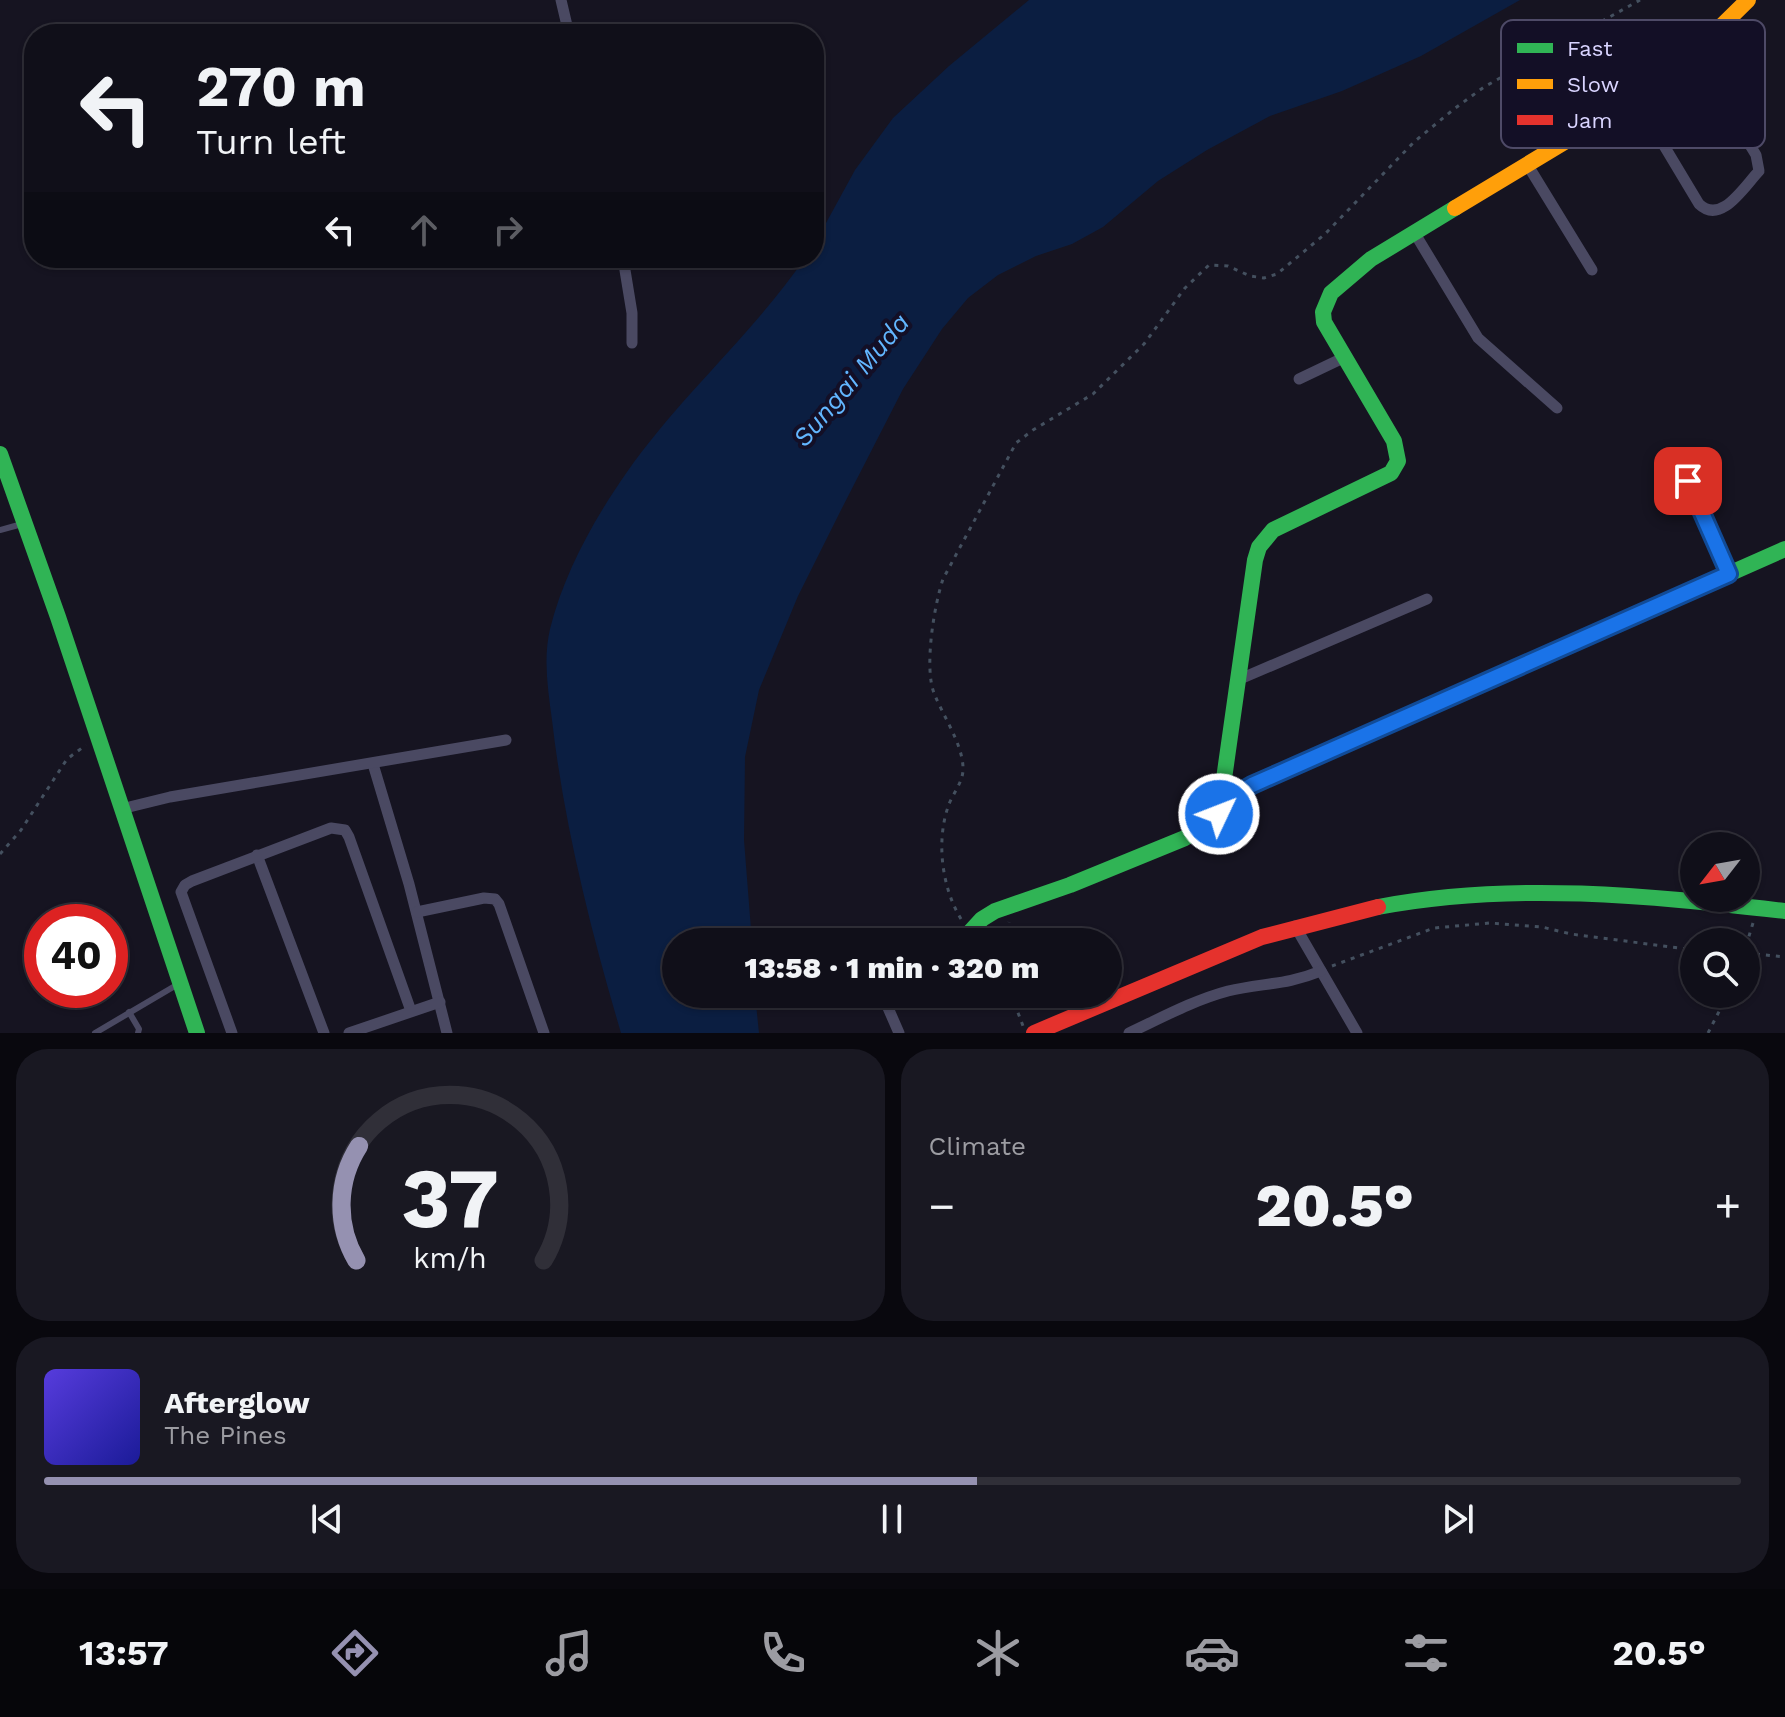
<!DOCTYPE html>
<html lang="en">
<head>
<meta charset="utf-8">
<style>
  :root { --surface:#100f19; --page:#191822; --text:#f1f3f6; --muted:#9c9ca2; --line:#302f38; --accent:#9591b1 }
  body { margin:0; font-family:"Work Sans",sans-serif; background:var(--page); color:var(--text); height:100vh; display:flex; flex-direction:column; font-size:30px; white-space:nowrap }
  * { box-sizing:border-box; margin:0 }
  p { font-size:26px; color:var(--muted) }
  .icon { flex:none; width:44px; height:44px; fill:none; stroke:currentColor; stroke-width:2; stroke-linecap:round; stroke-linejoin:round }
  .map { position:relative; height:1033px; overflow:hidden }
  .panel { display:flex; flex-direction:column; gap:16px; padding:16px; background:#09080e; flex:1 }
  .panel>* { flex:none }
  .banner { position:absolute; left:24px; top:24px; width:800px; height:244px; border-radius:32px; box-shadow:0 2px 6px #0004,0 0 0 2px var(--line); background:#100f19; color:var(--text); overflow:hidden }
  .needle { width:52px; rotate:239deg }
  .controls { position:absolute; left:1680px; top:832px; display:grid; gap:16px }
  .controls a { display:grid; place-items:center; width:80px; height:80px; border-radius:50%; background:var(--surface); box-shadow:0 2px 6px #0004,0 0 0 2px var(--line); font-size:40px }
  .speed { position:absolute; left:24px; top:904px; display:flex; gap:16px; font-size:40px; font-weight:700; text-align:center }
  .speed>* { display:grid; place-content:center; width:104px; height:104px; border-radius:50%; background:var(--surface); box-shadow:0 2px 6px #0004,0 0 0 2px var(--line); line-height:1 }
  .speed .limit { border:12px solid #d22; background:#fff; color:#111 }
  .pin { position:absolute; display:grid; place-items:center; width:68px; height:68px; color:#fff; margin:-34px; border-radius:16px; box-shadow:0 4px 12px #0006 }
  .me { position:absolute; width:88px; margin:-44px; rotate:47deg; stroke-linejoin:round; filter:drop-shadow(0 0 6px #0008) }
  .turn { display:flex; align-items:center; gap:28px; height:168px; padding:0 40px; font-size:36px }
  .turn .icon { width:104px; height:104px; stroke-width:2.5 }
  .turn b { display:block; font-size:56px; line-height:68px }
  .lanes { display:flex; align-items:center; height:76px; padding:0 40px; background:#0003; justify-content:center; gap:40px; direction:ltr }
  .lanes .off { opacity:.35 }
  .big { font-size:60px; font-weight:800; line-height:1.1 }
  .panel .widget { flex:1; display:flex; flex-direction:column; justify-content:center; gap:12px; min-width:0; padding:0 28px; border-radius:32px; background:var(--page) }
  .panel .dial { align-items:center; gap:0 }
  .dial svg { height:208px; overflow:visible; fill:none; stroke:var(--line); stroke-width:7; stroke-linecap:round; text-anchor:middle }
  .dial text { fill:var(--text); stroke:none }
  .song { display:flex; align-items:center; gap:24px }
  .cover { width:96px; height:96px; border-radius:12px; background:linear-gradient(135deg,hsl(250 70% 55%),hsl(240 70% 35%)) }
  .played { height:8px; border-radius:4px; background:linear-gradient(90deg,var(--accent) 55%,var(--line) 55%) }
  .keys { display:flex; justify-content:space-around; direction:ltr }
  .heat { display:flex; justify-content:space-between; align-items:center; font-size:44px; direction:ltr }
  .panel .tiles { flex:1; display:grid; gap:16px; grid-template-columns:1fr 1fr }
  .widget:last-child { grid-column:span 2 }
  .trip { position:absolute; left:662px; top:928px; width:460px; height:80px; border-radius:40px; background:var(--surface); box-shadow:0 2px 6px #0004,0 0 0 2px var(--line); font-weight:800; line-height:80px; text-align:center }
  .dock { display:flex; height:128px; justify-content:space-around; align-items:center; background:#06060a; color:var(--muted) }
  .dock .icon { width:56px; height:56px }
  .dock .active { color:var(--accent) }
  .dock b { font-size:36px; color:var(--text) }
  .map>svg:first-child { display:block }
  .water { fill:#0b1e41 }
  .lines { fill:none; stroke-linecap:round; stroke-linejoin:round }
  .path { stroke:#44505f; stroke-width:3; stroke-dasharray:4 6; stroke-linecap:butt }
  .lane { stroke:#4a4962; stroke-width:6 }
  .street { stroke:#4a4962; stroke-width:11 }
  .fast { stroke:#30b455; stroke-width:16 }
  .slow { stroke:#ff9f0a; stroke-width:16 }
  .jam { stroke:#e5322d; stroke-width:16 }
  .route-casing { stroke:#114b97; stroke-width:20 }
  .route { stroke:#1a73e8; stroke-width:14 }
  .labels { text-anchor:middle; stroke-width:8; stroke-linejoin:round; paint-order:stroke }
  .water-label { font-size:26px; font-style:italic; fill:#62b6ff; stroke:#130f26 }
  .key { fill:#130f26; stroke:#4e4a67; stroke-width:2 }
  .key-label { font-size:22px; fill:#d9d4ff }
</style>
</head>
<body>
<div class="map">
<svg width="1785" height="1033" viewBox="0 0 1785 1033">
  <rect width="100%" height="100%" fill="#161421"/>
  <path class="water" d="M1029 0H1520L1421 56 1342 91 1270 116 1207 150 1158 181 1103 227 1072 244 1036 256 998 275 968 298 942 329 903 389 841 510 798 596 759 690 745 757 744 840 752 942H676V994H755L759 1033H621C591 931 564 825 552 720 548 690 543 659 550 629 564 573 594 519 627 472 680 396 752 335 805 258H814V245L855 170 893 118 949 66Z"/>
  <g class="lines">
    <g class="path">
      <polyline points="0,854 21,830 67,759 86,745"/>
      <path d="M961 919C942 888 936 842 948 807 952 794 964 782 963 767 962 743 943 716 934 693 924 667 934 606 943 579L1016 443 1033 430 1093 394 1144 344 1185 288 1209 265 1228 266 1250 276 1264 278 1277 274 1325 234 1414 142 1454 109 1484 87 1640 0"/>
      <polyline points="1006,942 1009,922"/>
      <polyline points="1746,946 1753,923"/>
      <polyline points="1746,953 1785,957"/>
      <polyline points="1332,966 1434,928 1490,923 1542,927 1571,934 1694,950"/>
      <polyline points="1011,994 1023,1026"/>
      <polyline points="1708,1033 1728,994"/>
    </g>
    <g class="lane">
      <polyline points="0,530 22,524"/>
      <polyline points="129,1012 139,1029 138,1033"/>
      <polyline points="95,1033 180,983"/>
    </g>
    <g class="street">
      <polyline points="561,0 569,34"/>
      <path d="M1636 99 1699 204C1721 225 1743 188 1759 171L1756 155 1694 53"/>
      <polyline points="1527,164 1592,270"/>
      <polyline points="1414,232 1478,338 1557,408"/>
      <polyline points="623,258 632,313 632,343"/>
      <polyline points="1299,379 1343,358"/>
      <polyline points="1688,481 1729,574"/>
      <polyline points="1240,679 1427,599"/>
      <polyline points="373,764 409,884 447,1033"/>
      <polyline points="121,809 170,797 506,740"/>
      <polyline points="257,855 324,1033"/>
      <polyline points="417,912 484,898 495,899 499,904 544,1033"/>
      <polyline points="1295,926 1357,1033"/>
      <polyline points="882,994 899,1033"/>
      <polyline points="232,1033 181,892 185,885 192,881 331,828 345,830 349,837 411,1011"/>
      <polyline points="349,1033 440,1002"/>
      <path d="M1129 1033C1161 1018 1194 1000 1228 991 1262 983 1287 985 1321 971"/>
    </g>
    <g class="fast">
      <polyline points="0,454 58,617 197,1033"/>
      <polyline points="1219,814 1255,560 1259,547 1273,530 1391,473 1398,461 1394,441 1324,322 1323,312 1331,293 1371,259 1455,208"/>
      <path d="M1378 907C1514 881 1649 896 1785 911"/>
      <polyline points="961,942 982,919 995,911 1070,885 1185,838 1203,827 1240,792 1252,785 1785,549"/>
    </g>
    <polyline class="slow" points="1455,208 1636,99 1694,53 1748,0"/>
    <polyline class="jam" points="1034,1033 1262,937 1378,907"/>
  </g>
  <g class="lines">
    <g class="route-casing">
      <polyline id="route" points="1219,814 1240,792 1252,785 1729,574 1688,481"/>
    </g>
    <use href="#route" class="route"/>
  </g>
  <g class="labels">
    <g class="water-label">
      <text transform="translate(851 380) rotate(-50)" y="9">Sungai Muda</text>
    </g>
  </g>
  <rect x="1501" y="20" width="264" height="128" rx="12" class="key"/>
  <rect x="1517" y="43" width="36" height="10" fill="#30b455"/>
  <rect x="1517" y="79" width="36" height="10" fill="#ff9f0a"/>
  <rect x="1517" y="115" width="36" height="10" fill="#e5322d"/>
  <g class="key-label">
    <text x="1567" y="56">Fast</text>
    <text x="1567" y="92">Slow</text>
    <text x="1567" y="128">Jam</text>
  </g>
</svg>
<div class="controls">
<a><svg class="needle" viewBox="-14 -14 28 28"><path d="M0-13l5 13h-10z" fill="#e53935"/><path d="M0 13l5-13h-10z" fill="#9c9ca2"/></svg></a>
<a><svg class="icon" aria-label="search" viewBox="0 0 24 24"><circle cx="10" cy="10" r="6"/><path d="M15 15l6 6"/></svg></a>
</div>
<div class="speed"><div class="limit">40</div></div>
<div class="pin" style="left:1688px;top:481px;background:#d93025"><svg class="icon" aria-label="arrive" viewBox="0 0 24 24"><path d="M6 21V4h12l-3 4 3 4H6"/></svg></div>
<svg class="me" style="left:1219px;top:814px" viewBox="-20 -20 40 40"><circle r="17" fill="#1a73e8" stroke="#fff" stroke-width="3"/><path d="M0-11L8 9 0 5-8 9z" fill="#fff"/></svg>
<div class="trip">13:58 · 1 min · 320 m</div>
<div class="banner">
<div class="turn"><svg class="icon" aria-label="left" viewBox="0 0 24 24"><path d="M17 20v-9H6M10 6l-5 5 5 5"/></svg><div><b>270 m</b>Turn left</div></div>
<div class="lanes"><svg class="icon" aria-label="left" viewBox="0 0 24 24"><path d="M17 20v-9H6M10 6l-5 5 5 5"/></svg><svg class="icon off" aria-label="ahead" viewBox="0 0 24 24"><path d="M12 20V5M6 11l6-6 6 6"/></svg><svg class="icon off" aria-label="right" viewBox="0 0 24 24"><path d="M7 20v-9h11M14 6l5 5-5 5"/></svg></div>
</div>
</div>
<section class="panel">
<div class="tiles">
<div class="widget dial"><svg viewBox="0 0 100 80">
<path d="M14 69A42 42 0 1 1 86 69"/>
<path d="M14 69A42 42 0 0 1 15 25" stroke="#9591b1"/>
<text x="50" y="56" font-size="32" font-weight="700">37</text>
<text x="50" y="72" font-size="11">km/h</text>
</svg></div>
<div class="widget"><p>Climate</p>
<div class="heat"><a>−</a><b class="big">20.5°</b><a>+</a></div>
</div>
<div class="widget">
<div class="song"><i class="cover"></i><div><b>Afterglow</b><p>The Pines</p></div></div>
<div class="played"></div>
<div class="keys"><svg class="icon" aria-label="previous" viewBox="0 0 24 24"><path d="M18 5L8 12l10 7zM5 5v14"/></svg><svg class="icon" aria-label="pause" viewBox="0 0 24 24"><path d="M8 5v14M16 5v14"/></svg><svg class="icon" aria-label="next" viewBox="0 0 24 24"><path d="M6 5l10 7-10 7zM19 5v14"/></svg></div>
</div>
</div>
</section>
<nav class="dock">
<b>13:57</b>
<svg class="icon active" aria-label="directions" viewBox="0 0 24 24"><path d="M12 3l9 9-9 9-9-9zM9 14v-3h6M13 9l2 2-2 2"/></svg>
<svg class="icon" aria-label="music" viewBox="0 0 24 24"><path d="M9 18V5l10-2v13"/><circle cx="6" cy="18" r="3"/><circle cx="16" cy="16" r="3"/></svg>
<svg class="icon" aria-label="phone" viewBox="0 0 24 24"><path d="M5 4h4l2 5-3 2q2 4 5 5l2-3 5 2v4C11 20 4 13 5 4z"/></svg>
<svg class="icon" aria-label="climate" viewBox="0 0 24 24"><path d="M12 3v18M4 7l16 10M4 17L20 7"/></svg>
<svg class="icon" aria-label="car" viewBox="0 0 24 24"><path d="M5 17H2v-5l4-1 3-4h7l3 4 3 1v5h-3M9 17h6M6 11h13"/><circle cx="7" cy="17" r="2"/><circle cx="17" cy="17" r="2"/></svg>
<svg class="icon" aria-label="filters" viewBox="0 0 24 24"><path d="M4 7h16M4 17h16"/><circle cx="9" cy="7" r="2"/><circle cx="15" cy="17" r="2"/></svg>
<b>20.5°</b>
</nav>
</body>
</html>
